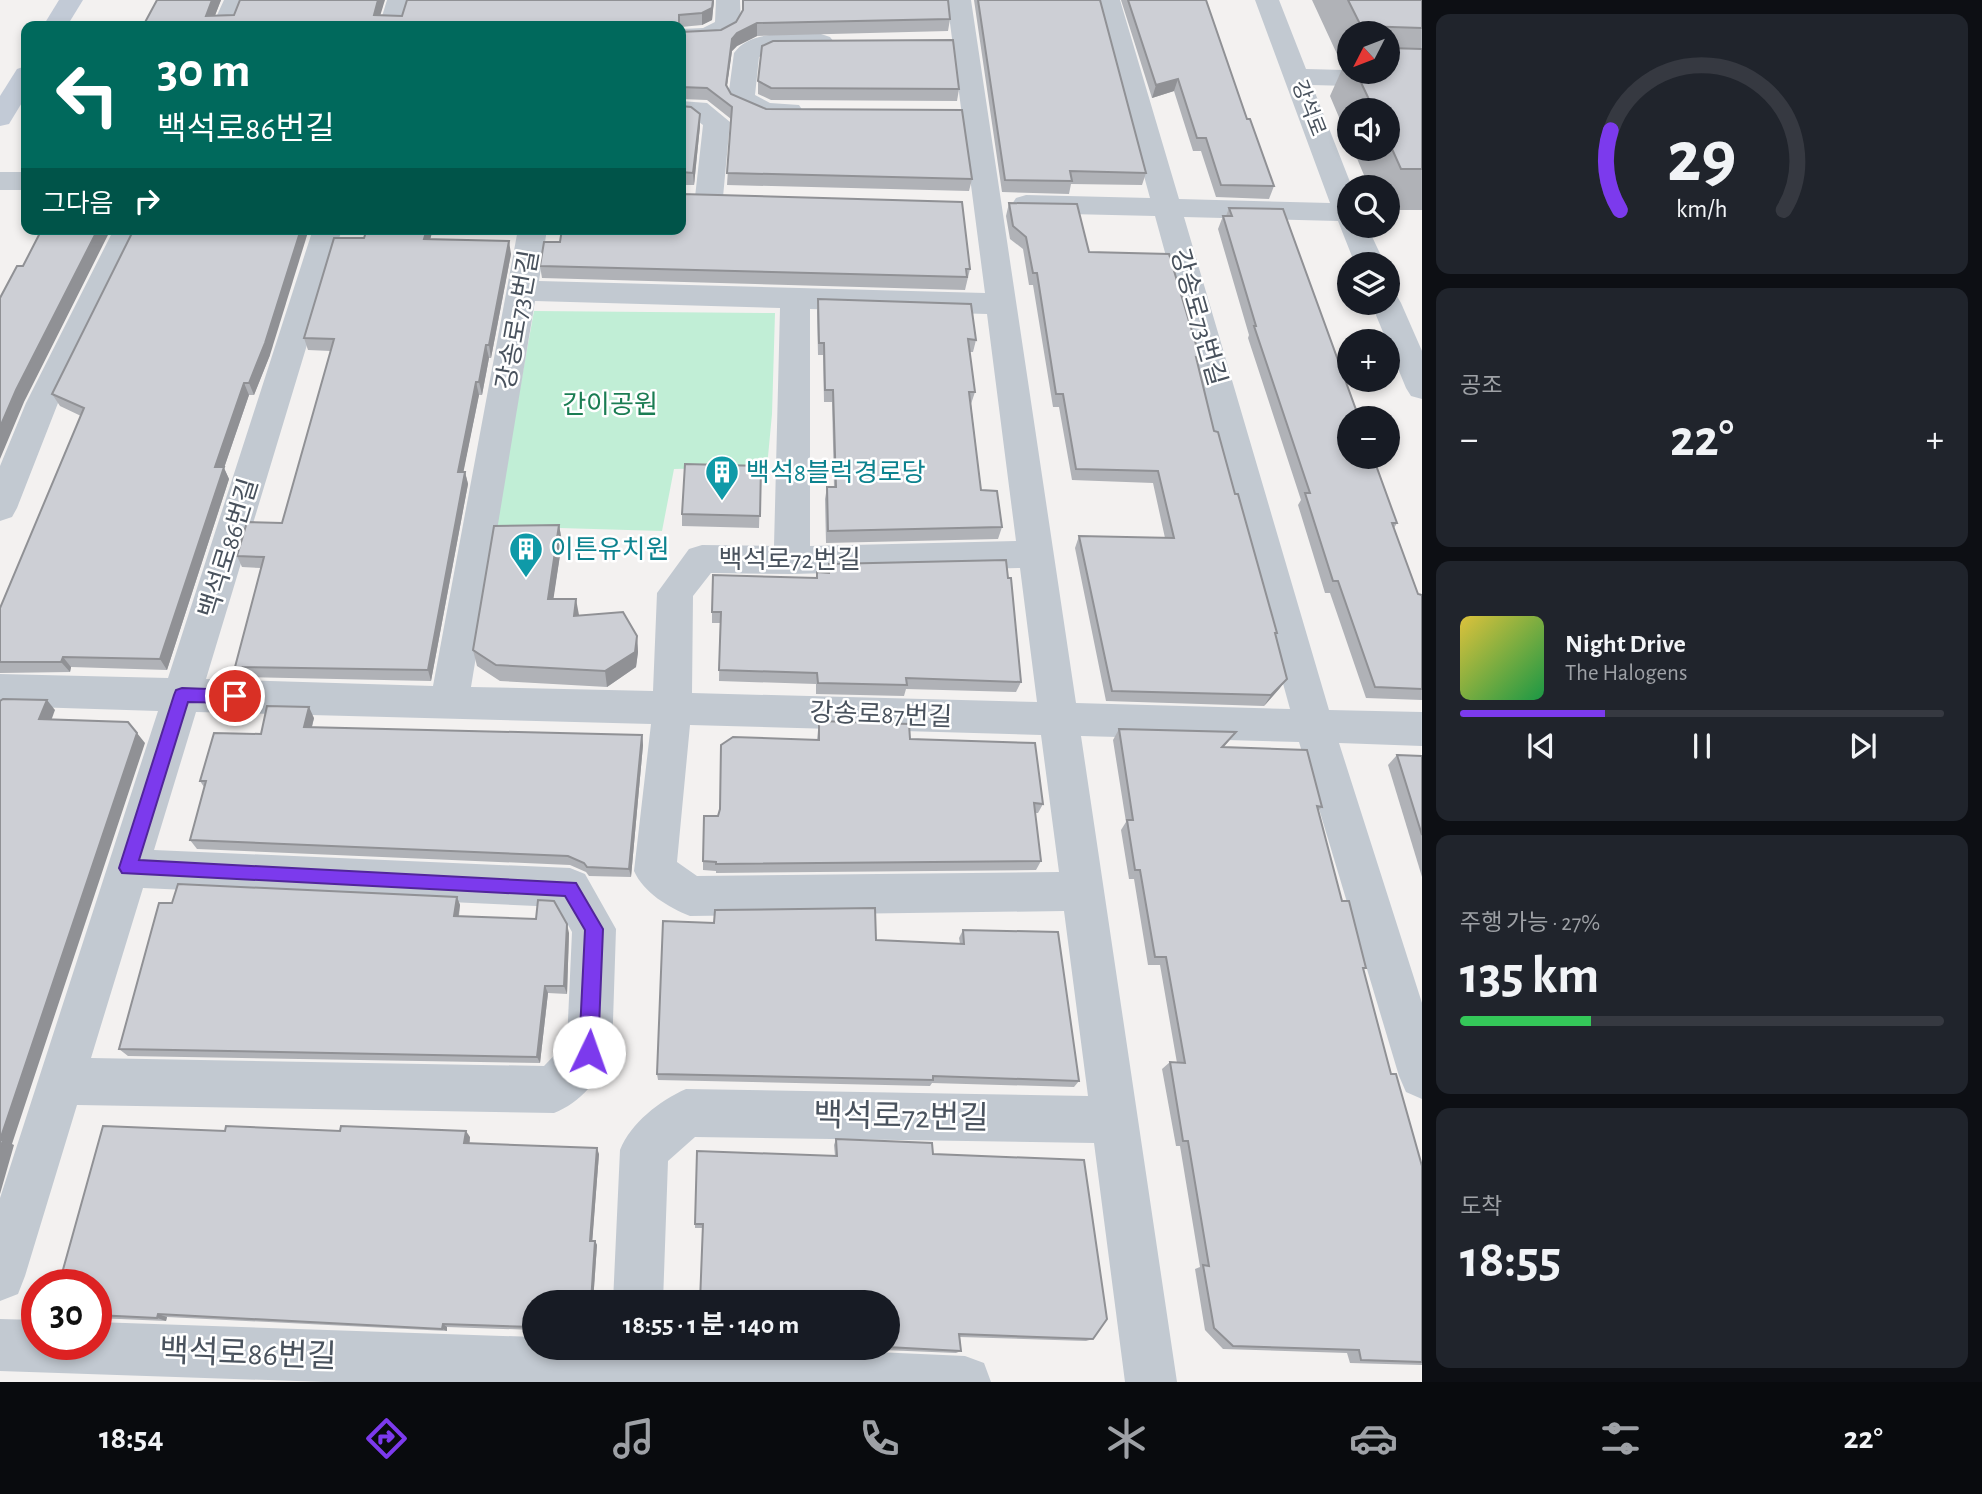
<!DOCTYPE html>
<html lang="ko">
<head>
<meta charset="utf-8">
<style>
  :root { --surface:#171b24; --page:#20242c; --text:#f1f3f6; --muted:#9ea1a6; --line:#363941; --accent:#7c3aed }
  body { margin:0; font-family:"Alegreya Sans","Noto Sans KR",sans-serif; background:var(--page); color:var(--text); height:100vh; display:flex; flex-direction:column; font-size:26px; white-space:nowrap }
  * { box-sizing:border-box; margin:0 }
  p { font-size:23px; color:var(--muted) }
  .icon { flex:none; width:38px; height:38px; fill:none; stroke:currentColor; stroke-width:2; stroke-linecap:round; stroke-linejoin:round }
  .map { position:relative; flex:1; overflow:hidden }
  .sheet { display:flex; flex-direction:column; gap:14px; padding:14px; background:#0d0f14; width:560px }
  .sheet>* { flex:none }
  .guide { position:absolute; left:21px; top:21px; width:665px; height:214px; border-radius:14px; box-shadow:0 4px 10px #0003; background:#00695c; color:#fff; overflow:hidden }
  .needle { width:46px; rotate:228deg }
  .tools { position:absolute; left:1337px; top:21px; display:grid; gap:14px }
  .tools a { display:grid; place-items:center; width:63px; height:63px; border-radius:50%; background:var(--surface); box-shadow:0 4px 10px #0003; font-size:35px }
  .speed { position:absolute; left:21px; top:1269px; display:flex; gap:14px; font-size:35px; font-weight:700; text-align:center }
  .speed>* { display:grid; place-content:center; width:91px; height:91px; border-radius:50%; background:var(--surface); box-shadow:0 4px 10px #0003; line-height:1 }
  .speed .limit { border:10px solid #d22; background:#fff; color:#111 }
  .pin { position:absolute; display:grid; place-items:center; width:60px; height:60px; color:#fff; margin:-30px; border:4px solid #fff; border-radius:50%; box-shadow:0 2px 7px #0007 }
  .me { position:absolute; width:77px; margin:-38px; rotate:3deg; stroke-linejoin:round; filter:drop-shadow(0 0 5px #0008) }
  .turn { display:flex; align-items:center; gap:24px; height:147px; padding:0 21px; font-size:32px }
  .turn .icon { width:91px; height:91px; stroke-width:2.5 }
  .turn b { display:block; font-size:49px; line-height:60px }
  .then { display:flex; align-items:center; height:66px; padding:0 21px; background:#0003; gap:14px; font-size:26px }
  .big { font-size:52px; font-weight:700; line-height:1.1 }
  .sheet .card { flex:1; display:flex; flex-direction:column; justify-content:center; gap:10px; min-width:0; padding:0 24px; border-radius:14px; background:var(--page) }
  .sheet .dial { align-items:center; gap:0 }
  .dial svg { height:182px; overflow:visible; fill:none; stroke:var(--line); stroke-width:7; stroke-linecap:round; text-anchor:middle }
  .dial text { fill:var(--text); stroke:none }
  .song { display:flex; align-items:center; gap:21px }
  .cover { width:84px; height:84px; border-radius:10px; background:linear-gradient(135deg,hsl(50 70% 55%),hsl(140 70% 35%)) }
  .played { height:7px; border-radius:4px; background:linear-gradient(90deg,var(--accent) 30%,var(--line) 30%) }
  .keys { display:flex; justify-content:space-around; direction:ltr }
  .heat { display:flex; justify-content:space-between; align-items:center; font-size:38px; direction:ltr }
  .charge { height:10px; border-radius:5px; background:linear-gradient(90deg,#34c759 27%,var(--line) 0) }
  .trip { position:absolute; left:522px; top:1290px; width:378px; height:70px; border-radius:35px; background:var(--surface); box-shadow:0 4px 10px #0003; font-weight:700; line-height:70px; text-align:center }
  .dock { display:flex; height:112px; justify-content:space-around; align-items:center; background:#090b0e; color:var(--muted) }
  .dock .icon { width:49px; height:49px }
  .dock .current { color:var(--accent) }
  .dock b { font-size:32px; color:var(--text) }
  main { display:flex; flex:1; min-height:0 }
  .map>svg:first-child { display:block }
  .green { fill:#c1eed6 }
  .lines { fill:none; stroke-linecap:round; stroke-linejoin:round }
  .street { fill:#c2c9d1; fill-rule:evenodd }
  .secondary { fill:#c2cad6; fill-rule:evenodd }
  .wall { fill:#b0b2b7; fill-rule:evenodd }
  .shaded-wall { fill:#909195 }
  .building { fill:#cdcfd5; stroke:#909195; stroke-width:2 }
  .route { fill:#7c3aed; stroke:#51269a; stroke-width:2 }
  .labels { text-anchor:middle; stroke-width:5; stroke-linejoin:round; paint-order:stroke }
  .far-street-label { font-size:21px; fill:#49525d; stroke:#fff }
  .street-label { font-size:26px; fill:#49525d; stroke:#fff }
  .park-label { font-size:26px; fill:#1b7d53; stroke:#fff }
  .culture-label { font-size:26px; fill:#0d838f; stroke:#fff; text-anchor:start }
  .near-street-label { font-size:32px; fill:#49525d; stroke:#fff }
</style>
</head>
<body>
<main>
<div class="map">
<svg width="1422" height="1382" viewBox="0 0 1422 1382">
  <rect width="100%" height="100%" fill="#f3f1f0"/>
  <polygon class="green" points="534,311 775,313 772,414 767,467 674,469 662,531 495,526"/>
  <g class="lines">
    <g class="street">
      <polygon points="224,0 248,0 236,26 212,26"/>
      <polygon points="387,0 411,0 403,26 379,26"/>
      <path d="M716 0H740C740 8 742 21 738 28 730 44 696 44 681 43V29L703 28 715 22Z"/>
      <path d="M947 0H971L1076 703 1290 709 1155 216 1026 213 1016 210 1012 204 1016 198 1026 195 1150 198 1096 0H1120L1179 199 1330 203 1255 0H1279L1306 69 1422 72V88L1312 85 1352 187H1349V226H1367L1385 264H1355L1338 221 1184 217 1329 710 1422 712V746L1339 743 1422 1003V1099L1406 1092 1399 1076 1299 742 1081 736 1177 1382H1125L1094 1143 695 1137 668 1161 663 1302H613L620 1150C631 1123 659 1101 686 1089L1088 1096 1064 911 690 916C668 907 644 893 634 871L651 724 196 712 154 850 570 868 585 874 616 929 612 1052C601 1078 580 1103 554 1113L77 1105 25 1276 18 1294 0 1301V1198L158 711 0 706V674L168 678 313 229H342L206 679 433 686 518 229H547L539 281 985 293ZM535 301 780 308 774 546 702 545 689 549 657 593 653 691 471 687ZM810 309 987 314 1016 541 810 546ZM1020 568 1037 702 692 693 693 596 711 573 792 574ZM690 725 1041 735 1059 872 697 876 677 862ZM143 888 558 907 572 932 567 1042 544 1066 91 1058Z"/>
      <path d="M821 34 830 37 834 42 830 47 772 50 759 57 755 95 770 103 799 105 803 111 799 117C776 122 743 119 728 98L734 53C751 28 795 35 821 34Z"/>
      <polygon points="681,101 707,103 730,122 723,197 719,203 709,206 699,203 695,197 703,125 692,117 681,117"/>
      <rect x="0" y="172" width="26" height="18"/>
      <polygon points="114,229 143,229 58,403 17,508 12,517 0,521 0,466 26,403"/>
      <polygon points="1388,293 1397,296 1401,303 1422,351 1422,399 1411,396 1406,388 1371,303 1388,303"/>
      <polygon points="0,1319 37,1320 37,1344 96,1344 96,1322 534,1337 534,1348 787,1348 965,1356 984,1363 991,1382 325,1382 0,1371"/>
    </g>
    <g class="secondary">
      <polygon points="59,0 83,0 67,26 43,26"/>
      <polygon points="26,66 26,96 9,124 0,126 0,96 17,69"/>
    </g>
  </g>
  <g class="wall">
    <polygon points="157,0 221,0 215,15 402,16 714,0 712,20 702,25 681,27 143,26"/>
    <polygon points="742,0 948,0 950,19 948,31 757,36 737,46 732,51 727,87 731,94 766,109 972,179 969,191 727,185 731,119 707,100 681,99 681,32 721,30 736,22 742,11"/>
    <polygon points="974,0 1100,0 1146,173 1142,185 1071,184 1069,194 1002,192"/>
    <polygon points="1121,0 1206,0 1247,119 1274,186 1269,199 1216,197 1201,151 1193,151 1174,91 1152,98"/>
    <path d="M1312 0H1422V210H1388V187H1369L1353 149H1388V110H1349V141L1330 96 1343 67ZM1349 33H1388V72H1349Z"/>
    <polygon points="758,81 959,89 957,101 771,100 758,94"/>
    <polygon points="681,106 700,126 694,185 681,185"/>
    <polygon points="1009,203 1089,252 1200,358 1197,363 1214,431 1235,494 1277,633 1275,635 1287,679 1279,689 1264,706 1106,701 1075,548 1079,536 1165,538 1153,483 1072,480 1059,407 1053,407 1033,285 1029,285 1023,249 1010,239 1006,216"/>
    <polygon points="1229,208 1397,523 1394,528 1418,594 1422,595 1422,700 1366,698 1330,593 1325,593 1298,505 1301,500 1248,338 1249,335 1218,229 1223,216 1226,216"/>
    <polygon points="367,229 433,229 430,239 511,254 491,358 489,358 482,395 479,395 463,472 465,472 468,484 431,681 241,677 235,667 261,568 242,567 237,556 282,523 331,351 308,350 304,338 364,238"/>
    <polygon points="560,242 970,269 965,290 542,278 540,266"/>
    <polygon points="818,299 976,340 973,352 969,352 975,392 971,404 981,490 1002,527 998,539 826,543 825,499 827,487 834,487 832,402 824,402 823,355 818,355 817,312"/>
    <polygon points="270,355 254,395 249,395 224,468 229,479 167,670 71,667 70,672 0,673 0,608 81,416 60,406 52,394"/>
    <polygon points="761,466 759,528 682,526 682,514"/>
    <polygon points="559,525 562,542 553,599 579,615 637,636 638,652 636,667 607,687 500,681 477,666 473,650"/>
    <polygon points="829,564 1021,682 1016,692 906,689 904,696 816,694 816,684 719,681 720,623 712,623 712,612 817,578 817,572 827,573"/>
    <polygon points="314,718 312,727 642,735 643,745 631,877 589,876 586,872 570,865 197,849 190,840 204,787 200,781 261,734"/>
    <polygon points="819,721 910,739 1043,804 1038,813 1035,813 1041,861 1036,870 716,873 716,871 703,870 703,861 718,816 817,740"/>
    <polygon points="1119,729 1236,732 1224,747 1322,807 1318,811 1342,901 1366,968 1363,970 1391,1074 1422,1166 1422,1365 1350,1363 1347,1353 1223,1349 1205,1330 1195,1269 1200,1267 1180,1146 1176,1146 1162,1069 1170,1062 1177,1063 1160,965 1148,965 1134,879 1129,879 1121,830 1126,822 1113,740"/>
    <polygon points="1397,755 1422,756 1422,877 1388,765"/>
    <polygon points="457,897 460,905 459,916 569,933 567,994 548,993 540,1063 128,1056 119,1049 172,903"/>
    <polygon points="963,930 1079,1081 1074,1087 932,1083 930,1086 658,1080 657,1074 876,940 960,944 959,938"/>
    <polygon points="225,1131 470,1137 469,1144 599,1154 592,1241 595,1241 597,1245 593,1302 534,1302 534,1330 447,1327 447,1331 167,1317 166,1321 96,1318 96,1284"/>
    <polygon points="836,1139 933,1154 1093,1339 1086,1341 960,1337 961,1351 956,1353 835,1348 887,1348 702,1228 695,1228 695,1224 835,1156 834,1145"/>
  </g>
  <g class="shaded-wall">
    <polygon points="212,0 221,0 211,26 206,16"/>
    <polygon points="378,0 385,0 377,26 374,15"/>
    <polygon points="713,0 714,0 712,20 702,25 702,13"/>
    <polygon points="757,23 757,36 737,46 732,51 725,98 726,85 732,39 737,33"/>
    <polygon points="1178,79 1174,91 1152,98 1156,85"/>
    <polygon points="700,114 700,126 694,185 693,173"/>
    <polygon points="98,229 111,229 24,402 0,459 0,427 16,390"/>
    <polygon points="301,229 309,229 270,355 254,395 249,383"/>
    <polygon points="427,229 433,229 427,251 424,239"/>
    <polygon points="509,241 511,254 491,358 489,345"/>
    <polygon points="486,345 489,358 482,395 479,382"/>
    <polygon points="476,382 479,395 461,484 458,472"/>
    <polygon points="244,383 249,395 224,468 229,479 167,670 160,659 215,467"/>
    <polygon points="465,472 468,484 431,681 428,670"/>
    <polygon points="559,525 562,542 551,615 548,599"/>
    <polygon points="576,599 579,615 574,616"/>
    <polygon points="637,636 638,652 636,667 607,687 605,671"/>
    <polygon points="63,657 71,667 70,672 61,662"/>
    <polygon points="1287,679 1279,689 1264,706 1271,695"/>
    <polygon points="47,700 55,710 48,729 39,719"/>
    <polygon points="309,707 314,718 309,737 304,727"/>
    <polygon points="137,733 145,743 12,1144 14,1145 0,1194 0,1140"/>
    <polygon points="642,735 643,745 631,877 629,869"/>
    <polygon points="457,897 460,905 457,925 454,916"/>
    <polygon points="567,924 569,933 567,994 564,986"/>
    <polygon points="545,986 548,993 540,1063 537,1057"/>
    <polygon points="466,1131 470,1137 469,1149 464,1143"/>
    <polygon points="597,1148 599,1154 592,1245 590,1241"/>
    <polygon points="595,1241 597,1245 593,1302 591,1302"/>
    <polygon points="158,1314 167,1317 166,1321 157,1318"/>
    <polygon points="443,1324 447,1327 447,1331 442,1329"/>
  </g>
  <g class="building">
    <polygon points="157,0 212,0 206,16 234,15 240,0 378,0 374,15 402,16 407,0 713,0 712,8 702,13 679,15 679,26 143,26"/>
    <polygon points="743,0 948,0 950,19 757,23 737,33 732,39 726,85 731,94 766,109 962,110 972,179 727,173 732,107 707,88 681,87 681,32 721,30 736,22 743,10"/>
    <polygon points="978,0 1100,0 1146,173 1070,171 1072,181 1005,180"/>
    <polygon points="1128,0 1206,0 1247,119 1250,119 1274,186 1221,185 1206,138 1197,138 1178,79 1156,85"/>
    <polygon points="1348,0 1422,0 1422,28 1361,26"/>
    <polygon points="953,40 959,89 771,88 758,81 762,46 773,41"/>
    <polygon points="1388,48 1422,49 1422,169 1401,169 1388,140 1388,110 1374,110 1356,72 1388,72"/>
    <polygon points="681,106 691,107 700,114 693,173 681,172"/>
    <polygon points="681,194 962,202 970,269 966,269 967,277 540,266 544,242 560,242 562,229 681,229"/>
    <polygon points="1009,203 1077,204 1089,252 1169,254 1200,358 1196,357 1214,431 1218,432 1235,494 1238,494 1277,633 1275,633 1287,679 1271,695 1112,691 1079,536 1174,538 1158,471 1076,469 1063,394 1056,394 1037,273 1033,273 1026,237 1013,226"/>
    <polygon points="1229,208 1283,209 1359,418 1349,418 1349,457 1373,457 1397,523 1392,523 1418,594 1422,595 1422,689 1375,687 1338,581 1333,581 1305,493 1310,493 1254,326 1256,326 1223,216 1232,216"/>
    <polygon points="42,229 98,229 16,390 0,427 0,298 17,266 23,266"/>
    <polygon points="134,229 301,229 265,343 249,383 244,383 215,467 224,467 160,659 63,657 61,662 0,662 0,608 84,408 52,394"/>
    <polygon points="367,229 427,229 424,239 509,241 489,345 486,345 479,382 476,382 458,472 465,472 428,670 235,667 264,557 237,556 247,522 282,523 334,339 304,338 334,238 364,238"/>
    <polygon points="818,299 971,304 976,340 968,339 975,392 969,392 981,490 997,491 1002,527 828,531 827,487 836,487 833,390 825,390 824,343 819,343"/>
    <polygon points="685,464 761,466 760,516 682,514"/>
    <polygon points="559,525 548,599 576,599 574,616 623,612 637,636 635,652 605,671 496,665 473,650 494,526"/>
    <polygon points="1006,560 1008,578 1011,578 1021,682 906,678 907,685 818,683 817,673 719,670 721,612 712,612 713,575 817,578 817,572 829,573 829,564"/>
    <polygon points="3,699 47,700 39,719 128,722 137,733 0,1140 3,1140 0,1149 0,701"/>
    <polygon points="267,706 309,707 304,727 642,735 629,869 587,867 584,863 568,856 190,840 206,781 200,781 214,733 261,734"/>
    <polygon points="819,721 909,724 910,739 1035,743 1043,804 1034,803 1041,861 716,864 716,862 703,861 704,816 718,816 720,809 721,745 733,737 819,740"/>
    <polygon points="1119,729 1236,732 1222,747 1307,750 1322,807 1317,806 1342,901 1349,901 1366,968 1363,968 1391,1074 1396,1074 1422,1166 1422,1362 1361,1360 1359,1350 1233,1346 1214,1328 1203,1265 1209,1266 1188,1141 1183,1141 1170,1062 1185,1063 1166,957 1155,957 1140,870 1135,870 1127,820 1133,820"/>
    <polygon points="1397,755 1422,756 1422,835"/>
    <polygon points="178,884 457,897 454,916 536,919 538,900 554,901 567,924 564,986 545,986 537,1057 119,1049 159,903 172,903"/>
    <polygon points="875,908 876,940 964,944 963,930 1058,932 1079,1081 933,1076 933,1080 657,1074 663,921 714,923 715,910"/>
    <polygon points="103,1126 225,1131 226,1126 340,1131 341,1126 466,1131 464,1143 597,1148 590,1241 595,1241 591,1302 534,1302 534,1327 443,1324 442,1329 158,1314 157,1318 96,1315 96,1284 59,1284"/>
    <polygon points="836,1139 932,1143 933,1154 1084,1160 1107,1319 1093,1339 959,1334 961,1351 887,1347 887,1302 700,1302 703,1224 695,1224 697,1151 837,1156"/>
  </g>
  <polygon class="route" points="182,688 235,690 241,692 243,696 241,701 235,703 188,702 139,860 576,883 603,929 598,1052 596,1059 589,1062 582,1059 579,1052 585,930 565,896 122,873 119,868 174,695 176,690"/>
  <defs>
    <g id="building-pin" transform="scale(1.75)"><path d="M0 17L-7.5 6A9.5 9.5 0 1 1 7.5 6Z" fill="#0f9aa8" stroke="#fff"/><path d="M-4-6H4V6H1V3H-1V6H-4ZM-2.5-4.3h1.7v1.8h-1.7ZM.8-4.3h1.7v1.8H.8ZM-2.5-1h1.7V.8h-1.7ZM.8-1h1.7V.8H.8Z" fill="#fff"/></g>
  </defs>
  <g fill-rule="evenodd">
    <use href="#building-pin" x="722" y="472"/>
    <use href="#building-pin" x="526" y="549"/>
  </g>
  <g class="labels">
    <g class="far-street-label">
      <text transform="translate(1309 108) rotate(69)" y="7">강석로</text>
    </g>
    <g class="street-label">
      <text transform="translate(1199 317) rotate(74)" y="9">강송로73번길</text>
      <text transform="translate(517 320) rotate(-80)" y="9">강송로73번길</text>
      <text transform="translate(228 548) rotate(-73)" y="9">백석로86번길</text>
      <text x="790" y="568">백석로72번길</text>
      <text transform="translate(881 714) rotate(2)" y="9">강송로87번길</text>
    </g>
    <g class="park-label">
      <text x="610" y="413">간이공원</text>
    </g>
    <g class="culture-label">
      <text x="746" y="481">백석8블럭경로당</text>
      <text x="550" y="558">이튼유치원</text>
    </g>
    <g class="near-street-label">
      <text transform="translate(901 1116) rotate(1)" y="11">백석로72번길</text>
      <text transform="translate(248 1353) rotate(2)" y="11">백석로86번길</text>
    </g>
  </g>
</svg>
<div class="tools">
<a><svg class="needle" viewBox="-14 -14 28 28"><path d="M0-13l5 13h-10z" fill="#e53935"/><path d="M0 13l5-13h-10z" fill="#9ea1a6"/></svg></a>
<a><svg class="icon" aria-label="sound" viewBox="0 0 24 24"><path d="M4 9h4l5-4v14l-5-4H4zM17 9q2 3 0 6"/></svg></a>
<a><svg class="icon" aria-label="search" viewBox="0 0 24 24"><circle cx="10" cy="10" r="6"/><path d="M15 15l6 6"/></svg></a>
<a><svg class="icon" aria-label="layers" viewBox="0 0 24 24"><path d="M12 4l9 5-9 5-9-5zM3 14l9 5 9-5"/></svg></a>
<a>+</a>
<a>−</a>
</div>
<div class="speed"><div class="limit">30</div></div>
<div class="pin" style="left:235px;top:696px;background:#d93025"><svg class="icon" aria-label="arrive" viewBox="0 0 24 24"><path d="M6 21V4h12l-3 4 3 4H6"/></svg></div>
<svg class="me" style="left:589px;top:1052px" viewBox="-20 -20 40 40"><circle r="19" fill="#fff"/><path d="M0-13L10 11 0 6-10 11z" fill="#7c3aed"/></svg>
<div class="trip">18:55 · 1 분 · 140 m</div>
<div class="guide">
<div class="turn"><svg class="icon" aria-label="left" viewBox="0 0 24 24"><path d="M17 20v-9H6M10 6l-5 5 5 5"/></svg><div><b>30 m</b>백석로86번길</div></div>
<div class="then">그다음<svg class="icon" aria-label="right" viewBox="0 0 24 24"><path d="M7 20v-9h11M14 6l5 5-5 5"/></svg></div>
</div>
</div>
<section class="sheet">
<div class="card dial"><svg viewBox="0 0 100 80">
<path d="M14 69A42 42 0 1 1 86 69"/>
<path d="M14 69A42 42 0 0 1 10 34" stroke="#7c3aed"/>
<text x="50" y="56" font-size="32" font-weight="700">29</text>
<text x="50" y="72" font-size="11">km/h</text>
</svg></div>
<div class="card"><p>공조</p>
<div class="heat"><a>−</a><b class="big">22°</b><a>+</a></div>
</div>
<div class="card">
<div class="song"><i class="cover"></i><div><b>Night Drive</b><p>The Halogens</p></div></div>
<div class="played"></div>
<div class="keys"><svg class="icon" aria-label="previous" viewBox="0 0 24 24"><path d="M18 5L8 12l10 7zM5 5v14"/></svg><svg class="icon" aria-label="pause" viewBox="0 0 24 24"><path d="M8 5v14M16 5v14"/></svg><svg class="icon" aria-label="next" viewBox="0 0 24 24"><path d="M6 5l10 7-10 7zM19 5v14"/></svg></div>
</div>
<div class="card"><p>주행 가능 · 27%</p><b class="big">135 km</b><div class="charge"></div></div>
<div class="card"><p>도착</p><b class="big">18:55</b></div>
</section>
</main>
<nav class="dock">
<b>18:54</b>
<svg class="icon current" aria-label="directions" viewBox="0 0 24 24"><path d="M12 3l9 9-9 9-9-9zM9 14v-3h6M13 9l2 2-2 2"/></svg>
<svg class="icon" aria-label="music" viewBox="0 0 24 24"><path d="M9 18V5l10-2v13"/><circle cx="6" cy="18" r="3"/><circle cx="16" cy="16" r="3"/></svg>
<svg class="icon" aria-label="phone" viewBox="0 0 24 24"><path d="M5 4h4l2 5-3 2q2 4 5 5l2-3 5 2v4C11 20 4 13 5 4z"/></svg>
<svg class="icon" aria-label="climate" viewBox="0 0 24 24"><path d="M12 3v18M4 7l16 10M4 17L20 7"/></svg>
<svg class="icon" aria-label="car" viewBox="0 0 24 24"><path d="M5 17H2v-5l4-1 3-4h7l3 4 3 1v5h-3M9 17h6M6 11h13"/><circle cx="7" cy="17" r="2"/><circle cx="17" cy="17" r="2"/></svg>
<svg class="icon" aria-label="filters" viewBox="0 0 24 24"><path d="M4 7h16M4 17h16"/><circle cx="9" cy="7" r="2"/><circle cx="15" cy="17" r="2"/></svg>
<b>22°</b>
</nav>
</body>
</html>
